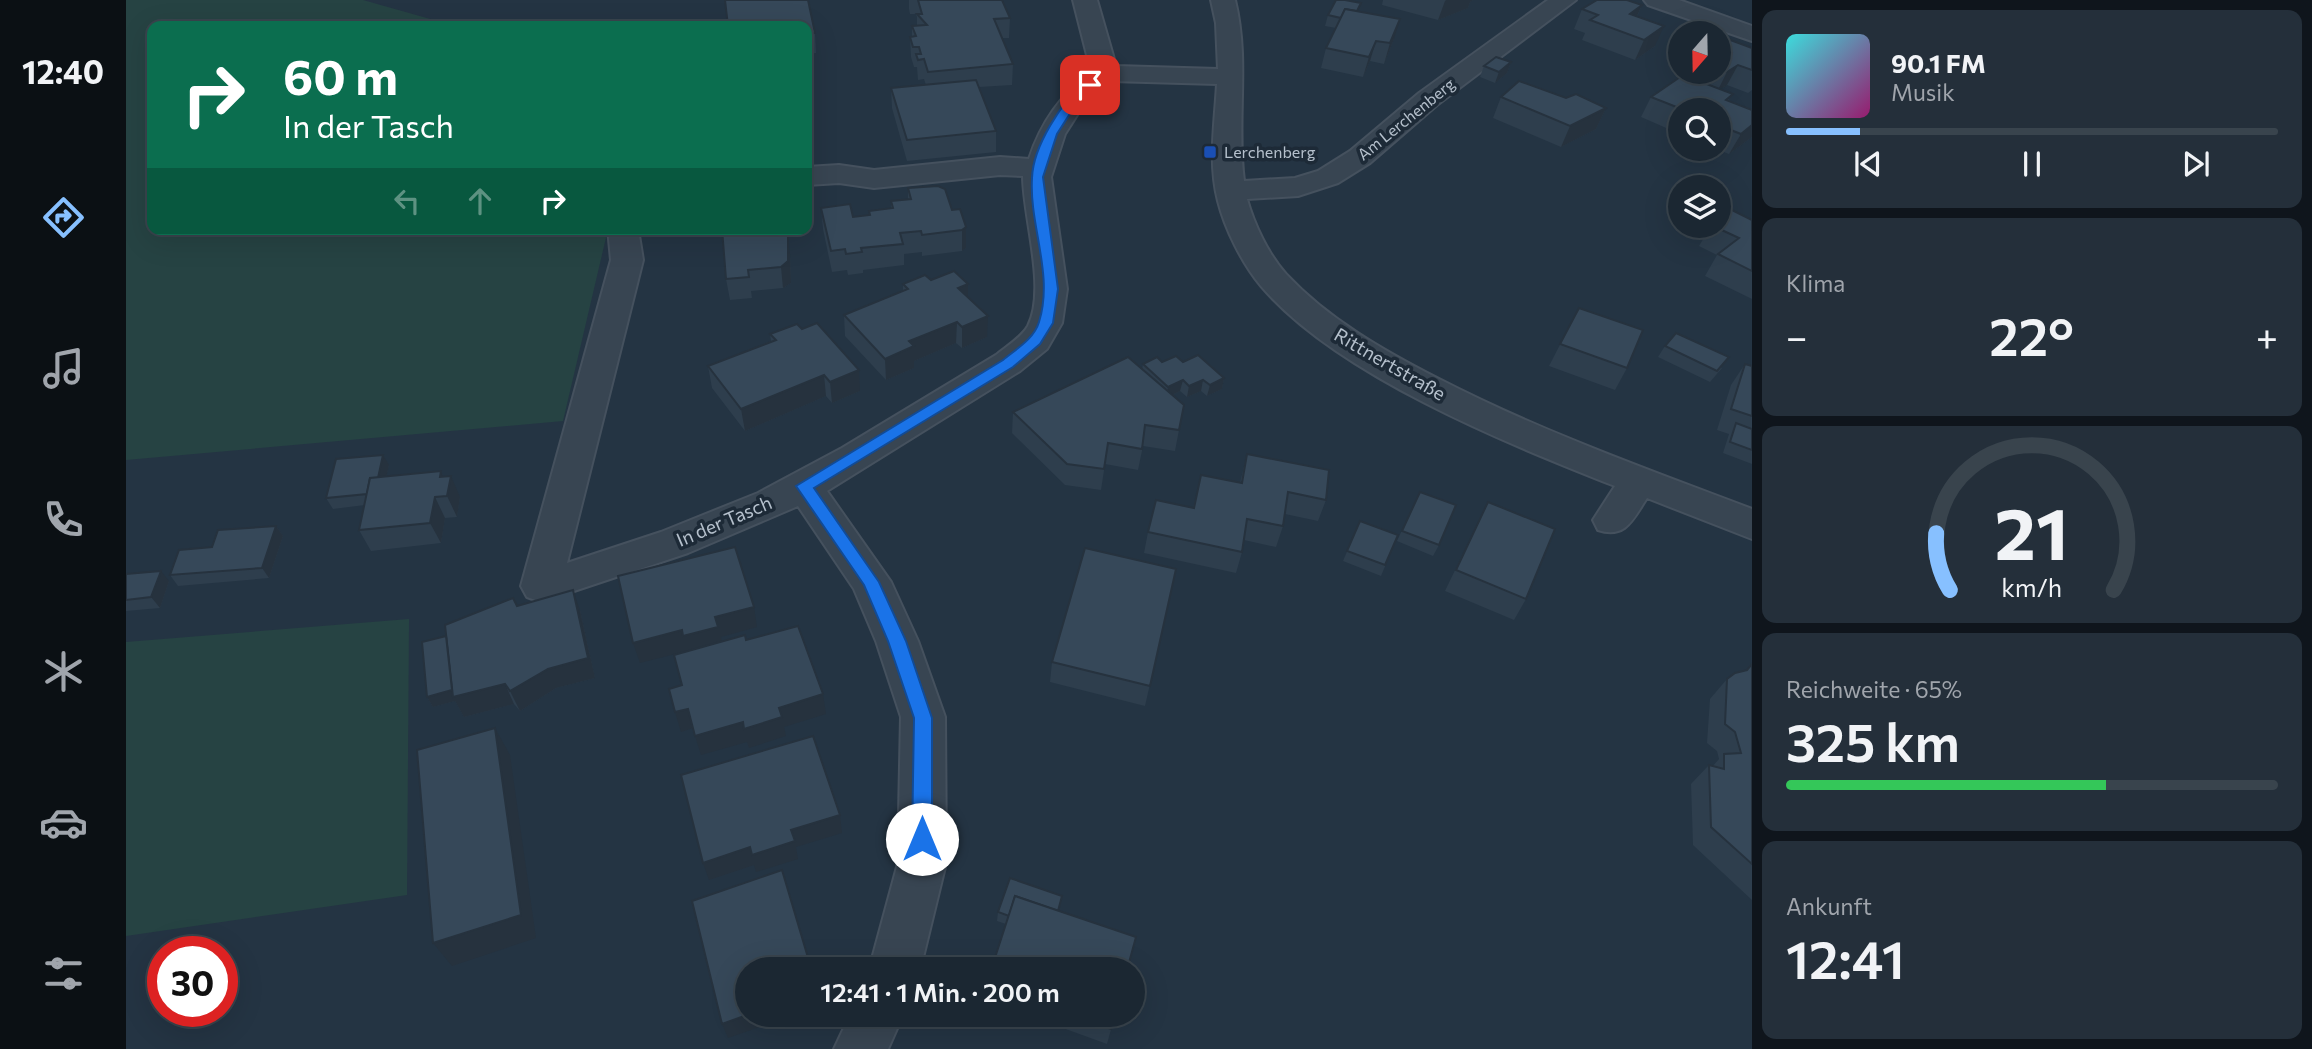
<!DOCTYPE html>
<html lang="de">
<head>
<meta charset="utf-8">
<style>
  :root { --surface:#1b2732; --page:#242f3a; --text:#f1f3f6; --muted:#a0a5ac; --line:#39444d; --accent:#87c0ff }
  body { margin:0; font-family:Commissioner,sans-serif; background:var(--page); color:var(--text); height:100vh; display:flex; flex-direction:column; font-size:26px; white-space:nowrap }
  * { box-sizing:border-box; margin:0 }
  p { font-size:23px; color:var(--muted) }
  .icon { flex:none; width:38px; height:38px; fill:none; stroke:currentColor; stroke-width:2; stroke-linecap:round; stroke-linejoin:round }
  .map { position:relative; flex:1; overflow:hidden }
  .drawer { display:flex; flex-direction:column; gap:10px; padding:10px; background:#0f151c; width:560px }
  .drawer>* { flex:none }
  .guide { position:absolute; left:21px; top:21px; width:665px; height:214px; border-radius:14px; box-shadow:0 7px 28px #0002,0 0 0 2px var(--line); background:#0b6e4f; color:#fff; overflow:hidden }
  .needle { width:46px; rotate:200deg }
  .buttons { position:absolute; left:1542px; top:21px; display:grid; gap:14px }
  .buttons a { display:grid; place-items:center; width:63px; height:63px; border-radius:50%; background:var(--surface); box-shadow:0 7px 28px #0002,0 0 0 2px var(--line); font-size:35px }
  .speed { position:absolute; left:21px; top:936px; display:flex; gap:14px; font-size:35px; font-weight:700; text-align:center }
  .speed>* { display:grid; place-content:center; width:91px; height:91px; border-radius:50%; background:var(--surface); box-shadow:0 7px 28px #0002,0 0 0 2px var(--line); line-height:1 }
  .speed .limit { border:10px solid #d22; background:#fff; color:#111 }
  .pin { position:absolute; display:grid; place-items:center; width:60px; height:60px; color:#fff; margin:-30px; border-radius:14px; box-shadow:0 4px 10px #0006 }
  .me { position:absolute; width:77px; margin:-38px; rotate:0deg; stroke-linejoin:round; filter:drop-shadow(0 0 5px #0008) }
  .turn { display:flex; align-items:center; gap:24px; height:147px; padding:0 21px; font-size:32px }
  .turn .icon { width:91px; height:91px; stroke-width:2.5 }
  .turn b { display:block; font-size:49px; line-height:60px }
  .lanes { display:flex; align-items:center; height:66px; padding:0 21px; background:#0003; justify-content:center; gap:35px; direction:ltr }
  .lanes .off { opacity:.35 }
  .big { font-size:52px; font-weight:600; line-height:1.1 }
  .drawer .widget { flex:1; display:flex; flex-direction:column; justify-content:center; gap:10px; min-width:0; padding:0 24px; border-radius:14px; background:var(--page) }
  .drawer .dial { align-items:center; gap:0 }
  .dial svg { height:182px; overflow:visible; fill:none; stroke:var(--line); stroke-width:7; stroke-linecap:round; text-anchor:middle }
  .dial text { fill:var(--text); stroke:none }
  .song { display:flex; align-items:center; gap:21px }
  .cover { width:84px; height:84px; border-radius:10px; background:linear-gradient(135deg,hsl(180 70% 55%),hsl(320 70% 35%)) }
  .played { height:7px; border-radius:4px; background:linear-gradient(90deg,var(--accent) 15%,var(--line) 15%) }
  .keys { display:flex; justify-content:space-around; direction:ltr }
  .heat { display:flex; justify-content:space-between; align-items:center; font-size:38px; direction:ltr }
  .charge { height:10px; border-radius:5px; background:linear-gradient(90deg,#34c759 65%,var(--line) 0) }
  .trip { position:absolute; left:609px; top:957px; width:410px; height:70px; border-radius:35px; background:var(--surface); box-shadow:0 7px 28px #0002,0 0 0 2px var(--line); font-weight:600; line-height:70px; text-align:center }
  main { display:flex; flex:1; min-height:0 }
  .dock { display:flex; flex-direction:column; width:126px; justify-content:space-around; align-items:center; background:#0b1014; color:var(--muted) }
  .dock .icon { width:49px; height:49px }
  .dock .selected { color:var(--accent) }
  .dock b { font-size:32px; color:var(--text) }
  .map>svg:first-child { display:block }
  .green { fill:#264343 }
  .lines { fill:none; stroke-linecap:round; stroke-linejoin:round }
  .minor-casing { stroke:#45515e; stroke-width:4 }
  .minor { fill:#384552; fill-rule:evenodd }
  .wall { fill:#2e3e4d }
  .shaded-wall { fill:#26323e }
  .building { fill:#364859; stroke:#26323e; stroke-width:2 }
  .route { fill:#1a73e8; stroke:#114b97; stroke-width:2 }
  .transit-dot { fill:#1a4fb4; stroke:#1d2a37; stroke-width:2.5 }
  .labels { text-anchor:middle; stroke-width:7; stroke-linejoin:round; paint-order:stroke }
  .far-street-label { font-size:16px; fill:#b5c0cc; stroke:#1d2a37 }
  .far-poi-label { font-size:16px; fill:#b5c0cc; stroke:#1d2a37; text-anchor:start }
  .street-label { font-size:19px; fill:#b5c0cc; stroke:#1d2a37 }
</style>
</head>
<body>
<main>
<nav class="dock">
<b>12:40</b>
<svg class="icon selected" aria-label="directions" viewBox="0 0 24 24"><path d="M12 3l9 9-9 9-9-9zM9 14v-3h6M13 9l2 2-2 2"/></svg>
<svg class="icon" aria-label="music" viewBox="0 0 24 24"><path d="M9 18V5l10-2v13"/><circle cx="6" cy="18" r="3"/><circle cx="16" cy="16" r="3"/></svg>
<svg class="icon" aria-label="phone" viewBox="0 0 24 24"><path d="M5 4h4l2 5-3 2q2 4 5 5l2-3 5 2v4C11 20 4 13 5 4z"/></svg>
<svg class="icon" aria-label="climate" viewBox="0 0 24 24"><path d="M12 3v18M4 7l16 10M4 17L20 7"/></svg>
<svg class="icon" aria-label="car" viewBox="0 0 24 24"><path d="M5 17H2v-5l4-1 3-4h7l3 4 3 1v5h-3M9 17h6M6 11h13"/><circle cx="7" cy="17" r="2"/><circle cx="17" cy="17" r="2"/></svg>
<svg class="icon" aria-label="filters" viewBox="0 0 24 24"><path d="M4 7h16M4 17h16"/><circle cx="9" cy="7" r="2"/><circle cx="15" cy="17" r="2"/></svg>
</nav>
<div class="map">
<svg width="1626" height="1049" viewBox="0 0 1626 1049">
  <rect width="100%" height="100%" fill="#243443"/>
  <g class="green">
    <polygon points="0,0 237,0 329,26 26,26 26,229 482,229 437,421 0,460"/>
    <polygon points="283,619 281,895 0,936 0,642"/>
  </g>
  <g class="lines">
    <g class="minor-casing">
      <g id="minor">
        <path d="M947 0H971L990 66 1092 69 1090 23 1085 0H1109C1124 61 1110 120 1118 181L1169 178 1192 171 1224 151 1293 93 1422 0H1450L1311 105 1244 163 1212 183 1172 196 1121 199C1128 224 1142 254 1160 274 1202 319 1258 351 1313 379 1414 431 1520 469 1626 509V539L1521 498C1507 519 1500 539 1472 530L1467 520 1489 486C1380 443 1211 375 1135 286 1116 263 1099 229 1092 201 1082 163 1089 122 1091 84L985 81 960 101 939 134 925 177 941 289 936 323 921 349 894 371 701 491 765 582 792 641 819 717 820 863 794 970H743L772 863 775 717 750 641 728 589 672 506 562 553 415 602 401 597 395 586 485 260 482 229H512L517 260 441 563 535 532 632 493 716 448 870 355C881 346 895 338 902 326 921 289 897 217 897 176L874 175 748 188 713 183 681 185V167L713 165 748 170 874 157 903 159C915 122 935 95 965 71Z"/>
        <polygon points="1518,0 1553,0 1626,26 1626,41 1522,5"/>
        <polygon points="724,1015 777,1015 762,1049 708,1049"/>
      </g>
    </g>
    <use href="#minor" class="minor"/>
  </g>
  <g class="wall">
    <polygon points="783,0 876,0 884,18 883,38 876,38 887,64 886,85 853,87 870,131 870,152 781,161 766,108 765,88 800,85 798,79 792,80 791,67 788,67 785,57 784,37 786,36 786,26 791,25 791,17 790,14 784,14 783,9"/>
    <polygon points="1257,0 1347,0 1344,2 1342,8 1312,20 1256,5"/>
    <polygon points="1516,5 1511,17 1529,46 1509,60 1456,40 1459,33 1448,29 1456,9"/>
    <polygon points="1233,11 1268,39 1258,64 1244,61 1237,77 1195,68 1200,48 1210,28 1199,26 1202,15"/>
    <polygon points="681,26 689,33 690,53 681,54"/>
    <polygon points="1592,42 1626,48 1626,90 1622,93 1601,85 1595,89 1604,101 1626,110 1626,137 1603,154 1590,149 1592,149 1592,110 1554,110 1554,134 1515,117 1525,97 1553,77 1556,72 1592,72"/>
    <polygon points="1385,62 1381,73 1369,83 1354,77 1358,66"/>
    <polygon points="1375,97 1440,98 1480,108 1470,129 1435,147 1367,118"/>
    <polygon points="782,188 826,210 840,227 840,248 836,251 796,256 796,252 778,254 778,265 737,270 737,273 722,275 721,270 706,272 697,229 695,208 727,217 743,215 743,211 765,209 765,201 782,199"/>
    <polygon points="1626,220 1626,299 1579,276 1591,255 1573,246 1585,226 1592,226"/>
    <polygon points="643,235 664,254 665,283 657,288 625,291 626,298 604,300 600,279"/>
    <polygon points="805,280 842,297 861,337 836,348 830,343 788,361 788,368 760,380 719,336 718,315 777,292 777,284"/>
    <polygon points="1453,308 1501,368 1489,390 1423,366"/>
    <polygon points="676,329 734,391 706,403 700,396 619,431 586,388 582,366 645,341 644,334"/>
    <polygon points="1539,346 1596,368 1584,382 1532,357"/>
    <polygon points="1036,362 1057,362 1098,378 1096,389 1081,396 1075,391 1061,397 1054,391 1046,395 1053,430 1049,451 1017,446 1012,470 979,464 975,490 939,485 886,433 887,412 1016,370 1017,364"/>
    <polygon points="1619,364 1626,366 1626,464 1597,453 1603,434 1591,430 1605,385"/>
    <polygon points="1121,454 1200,500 1192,521 1159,514 1157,526 1150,547 1118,540 1116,552 1110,573 1018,553 1022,532 1067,508 1075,475 1114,483"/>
    <polygon points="263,465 260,477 315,471 317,476 334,497 331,517 319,518 315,543 245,551 233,530 239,505 207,509 200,498"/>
    <polygon points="1294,492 1313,545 1307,556 1271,541"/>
    <polygon points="1362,502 1400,599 1388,620 1319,591"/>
    <polygon points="1234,521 1272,535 1255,576 1217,561"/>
    <polygon points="150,526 157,536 143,578 52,586 44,575 86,547"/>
    <polygon points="1050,569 1019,706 924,682 926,662"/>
    <polygon points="0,574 43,581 34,608 0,611"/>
    <polygon points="391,606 454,610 469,678 430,688 394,711 388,704 338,717 329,701 307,707 301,697 320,636"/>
    <polygon points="1626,663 1626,900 1567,845 1565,784 1583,765 1587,766 1593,759 1591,751 1581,743 1584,699 1601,679 1620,670"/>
    <polygon points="936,896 934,905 880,924 871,921 872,912"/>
    <polygon points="901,1015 989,1015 981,1044"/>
  </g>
  <g class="shaded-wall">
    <polygon points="1320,0 1347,0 1344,2 1342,8 1312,20 1319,1"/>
    <polygon points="1516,5 1507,25 1504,14"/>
    <polygon points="1274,19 1268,39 1258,64 1264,43"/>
    <polygon points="1538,26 1529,46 1509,60 1518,40"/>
    <polygon points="1250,41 1244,61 1237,77 1243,57"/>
    <polygon points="1385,62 1381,73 1369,83 1373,72"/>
    <polygon points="1612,65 1601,85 1591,92 1601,72"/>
    <polygon points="1480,108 1470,129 1435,147 1444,126"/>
    <polygon points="1626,125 1626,137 1603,154 1615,134"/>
    <polygon points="840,227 840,248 836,251 836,230"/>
    <polygon points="662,233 664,254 665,283 657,288 655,267"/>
    <polygon points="842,284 842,305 832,288"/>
    <polygon points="862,316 861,337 836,348 836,327"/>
    <polygon points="831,322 830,343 788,361 788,368 760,380 759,359 783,341"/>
    <polygon points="733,370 734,391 706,403 704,382"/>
    <polygon points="698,375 700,396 619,431 615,409"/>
    <polygon points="1098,378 1096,389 1081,396 1084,385"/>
    <polygon points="1057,380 1054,391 1040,398 1042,387"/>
    <polygon points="1077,380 1075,391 1061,397 1063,386"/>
    <polygon points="257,455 263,465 254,504 249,493"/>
    <polygon points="315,471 322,488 325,476 334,497 331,517 321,496 314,477"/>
    <polygon points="309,497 319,518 315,543 304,523"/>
    <polygon points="150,526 157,536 143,578 136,568"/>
    <polygon points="35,571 43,581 34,608 25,597"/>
    <polygon points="447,590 454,610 469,678 430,688 394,711 384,691"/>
    <polygon points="628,607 631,627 595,637 597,647 563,656 561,651 514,663 507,643 589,617"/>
    <polygon points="379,684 388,704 338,717 329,701 307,707 301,697 330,689"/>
    <polygon points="697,694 700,714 658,727 660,736 623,748 621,742 575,755 569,736 653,708"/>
    <polygon points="562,709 567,728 555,732 549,712"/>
    <polygon points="369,728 384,755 410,938 326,966 307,943"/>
    <polygon points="714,815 716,833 670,847 672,859 630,872 628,865 583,880 577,863 624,847 665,830"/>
    <polygon points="683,961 685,970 659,970"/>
    <polygon points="621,1015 656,1015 657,1019 602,1038 596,1024"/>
  </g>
  <g class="building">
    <polygon points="599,0 682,0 689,33 681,34 681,26 602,26"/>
    <polygon points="792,0 876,0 884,18 868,19 887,64 802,72 798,59 792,60 790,54 795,54 793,47 787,47 784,37 790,36 786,26 801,25 791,14 796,14"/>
    <polygon points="1210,0 1219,0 1235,3 1231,11 1219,9 1215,18 1202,15"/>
    <polygon points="1471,0 1501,0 1516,5 1504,14 1538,26 1518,40 1464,20 1472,15 1456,9"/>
    <polygon points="1219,9 1274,19 1264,43 1250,41 1243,57 1200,48"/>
    <polygon points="1579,27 1595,33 1592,35 1592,33 1571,33"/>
    <polygon points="1599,38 1626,48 1626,70 1612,65 1601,72 1592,69 1592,42"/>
    <polygon points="1370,57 1385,62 1373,72 1358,66"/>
    <polygon points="1557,75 1607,94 1600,100 1626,110 1626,125 1615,134 1592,125 1592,110 1558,110 1525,97"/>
    <polygon points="850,80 870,131 781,140 765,88"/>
    <polygon points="1393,81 1440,98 1450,94 1480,108 1444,126 1375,97"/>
    <polygon points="812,186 819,189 826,210 834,209 840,227 836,230 796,235 795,231 774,233 777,244 735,248 736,252 720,254 719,249 705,251 695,208 724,204 727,217 744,215 743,211 767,208 765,201 785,199 782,188"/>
    <polygon points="1606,210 1626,220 1626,271 1592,254 1613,238 1587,226 1592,226 1592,220"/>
    <polygon points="596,229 642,229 643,235 662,233 662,261 655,267 622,270 623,277 600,279"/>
    <polygon points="828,271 842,284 832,288 862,316 836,327 831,322 783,341 788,346 759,359 718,315 782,289 777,284 799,275 805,280"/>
    <polygon points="1453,308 1517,330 1501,368 1434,344"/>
    <polygon points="691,323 733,370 704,382 698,375 615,409 582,366 650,340 644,334 671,324 676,329"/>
    <polygon points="1550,333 1603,357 1591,371 1539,346"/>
    <polygon points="1072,355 1098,378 1084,385 1077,380 1063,386 1057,380 1042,387 1017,364 1031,357 1036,362 1050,356 1057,362"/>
    <polygon points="1002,357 1058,405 1053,430 1019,425 1016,449 982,443 978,469 941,464 887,412"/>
    <polygon points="1619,364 1626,366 1626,416 1605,409"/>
    <polygon points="1610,423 1626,429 1626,450 1604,442"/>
    <polygon points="1121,454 1203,470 1200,500 1162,492 1157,526 1121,519 1116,552 1022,532 1030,500 1068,508 1075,475 1116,483"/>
    <polygon points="257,455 252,478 244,478 241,494 200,498 210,459"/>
    <polygon points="315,471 314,477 325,476 321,496 309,497 304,523 233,530 244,478"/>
    <polygon points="1294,492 1330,505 1313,545 1276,531"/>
    <polygon points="1362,502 1429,529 1400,599 1330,570"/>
    <polygon points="1234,521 1272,535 1259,565 1221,551"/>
    <polygon points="150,526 136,568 44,575 53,550 86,547 92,530"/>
    <polygon points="609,547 628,607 589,617 592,627 557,636 556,630 507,643 492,576"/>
    <polygon points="959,548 1050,569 1024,686 926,662"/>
    <polygon points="35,571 25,597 0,600 0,574"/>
    <polygon points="447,590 462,658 422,669 384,691 379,684 327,697 319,625 387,598 391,606"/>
    <polygon points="672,626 697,694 653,708 656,717 618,729 617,722 569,736 562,709 549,712 543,689 556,685 548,655 619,635 620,640"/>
    <polygon points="320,636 326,690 301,697 296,642"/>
    <polygon points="1626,664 1626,864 1585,827 1583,765 1598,769 1598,754 1615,753 1609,732 1599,724 1601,679 1609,673 1621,670"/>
    <polygon points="369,728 395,915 307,943 291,750"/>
    <polygon points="687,736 714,815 665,830 669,841 626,855 624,847 577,863 555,775"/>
    <polygon points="656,870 683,961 659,970 621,970 621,1015 596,1024 566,901"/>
    <polygon points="884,878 936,896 932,911 889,896 883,916 872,912"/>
    <polygon points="889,896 1010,937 1001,970 865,970"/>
    <polygon points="945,1015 989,1015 985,1029"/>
  </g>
  <path class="route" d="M960 82 970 85 954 98 931 134 917 177 932 289 927 323 914 344 887 367 688 488 753 582 780 641 806 718V839L803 845 796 848 789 845 786 839 788 718 762 641 738 585 670 486 877 360C890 349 908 339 913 322 928 274 903 226 906 178 907 146 936 101 960 82Z"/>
  <rect class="transit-dot" x="1077" y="145" width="14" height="14" rx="3.5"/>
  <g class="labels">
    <g class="far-street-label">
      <text transform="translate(1280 119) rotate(-39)" y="6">Am Lerchenberg</text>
    </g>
    <g class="far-poi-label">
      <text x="1098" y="158">Lerchenberg</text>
    </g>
    <g class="street-label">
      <text transform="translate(1264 364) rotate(30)" y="7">Rittnertstraße</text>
      <text transform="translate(598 521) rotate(-23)" y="7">In der Tasch</text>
    </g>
  </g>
</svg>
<div class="buttons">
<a><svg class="needle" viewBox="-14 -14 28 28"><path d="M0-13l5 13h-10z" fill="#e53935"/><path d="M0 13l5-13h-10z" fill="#a0a5ac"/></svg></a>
<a><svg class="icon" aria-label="search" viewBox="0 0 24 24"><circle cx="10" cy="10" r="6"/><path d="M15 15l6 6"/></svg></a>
<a><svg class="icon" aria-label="layers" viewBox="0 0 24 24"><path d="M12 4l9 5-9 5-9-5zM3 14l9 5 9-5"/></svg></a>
</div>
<div class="speed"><div class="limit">30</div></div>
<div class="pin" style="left:964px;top:85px;background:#d93025"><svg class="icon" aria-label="arrive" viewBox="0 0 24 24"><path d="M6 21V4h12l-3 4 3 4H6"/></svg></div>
<svg class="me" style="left:796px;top:839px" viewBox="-20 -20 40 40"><circle r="19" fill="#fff"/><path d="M0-13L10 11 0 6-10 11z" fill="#1a73e8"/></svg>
<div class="trip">12:41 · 1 Min. · 200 m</div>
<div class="guide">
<div class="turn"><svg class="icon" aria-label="right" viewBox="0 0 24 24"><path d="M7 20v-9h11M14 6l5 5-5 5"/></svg><div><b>60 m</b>In der Tasch</div></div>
<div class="lanes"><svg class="icon off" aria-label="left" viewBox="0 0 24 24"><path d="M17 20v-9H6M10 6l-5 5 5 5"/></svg><svg class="icon off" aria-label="ahead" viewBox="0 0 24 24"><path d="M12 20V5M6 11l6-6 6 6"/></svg><svg class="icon" aria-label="right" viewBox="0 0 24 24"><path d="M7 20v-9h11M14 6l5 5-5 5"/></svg></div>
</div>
</div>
<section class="drawer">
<div class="widget">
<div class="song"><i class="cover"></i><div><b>90.1 FM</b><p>Musik</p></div></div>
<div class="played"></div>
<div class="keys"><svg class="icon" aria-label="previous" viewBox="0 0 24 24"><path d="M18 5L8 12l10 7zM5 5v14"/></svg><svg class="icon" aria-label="pause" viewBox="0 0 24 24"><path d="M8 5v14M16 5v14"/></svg><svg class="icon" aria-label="next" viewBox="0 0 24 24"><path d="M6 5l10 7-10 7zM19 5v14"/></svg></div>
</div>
<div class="widget"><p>Klima</p>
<div class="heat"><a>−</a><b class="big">22°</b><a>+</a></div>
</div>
<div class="widget dial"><svg viewBox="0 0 100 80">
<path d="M14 69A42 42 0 1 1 86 69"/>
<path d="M14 69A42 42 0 0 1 8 44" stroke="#87c0ff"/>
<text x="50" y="56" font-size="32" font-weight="700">21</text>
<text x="50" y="72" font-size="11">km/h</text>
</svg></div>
<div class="widget"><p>Reichweite · 65%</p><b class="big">325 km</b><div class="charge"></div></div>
<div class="widget"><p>Ankunft</p><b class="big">12:41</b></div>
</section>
</main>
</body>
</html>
